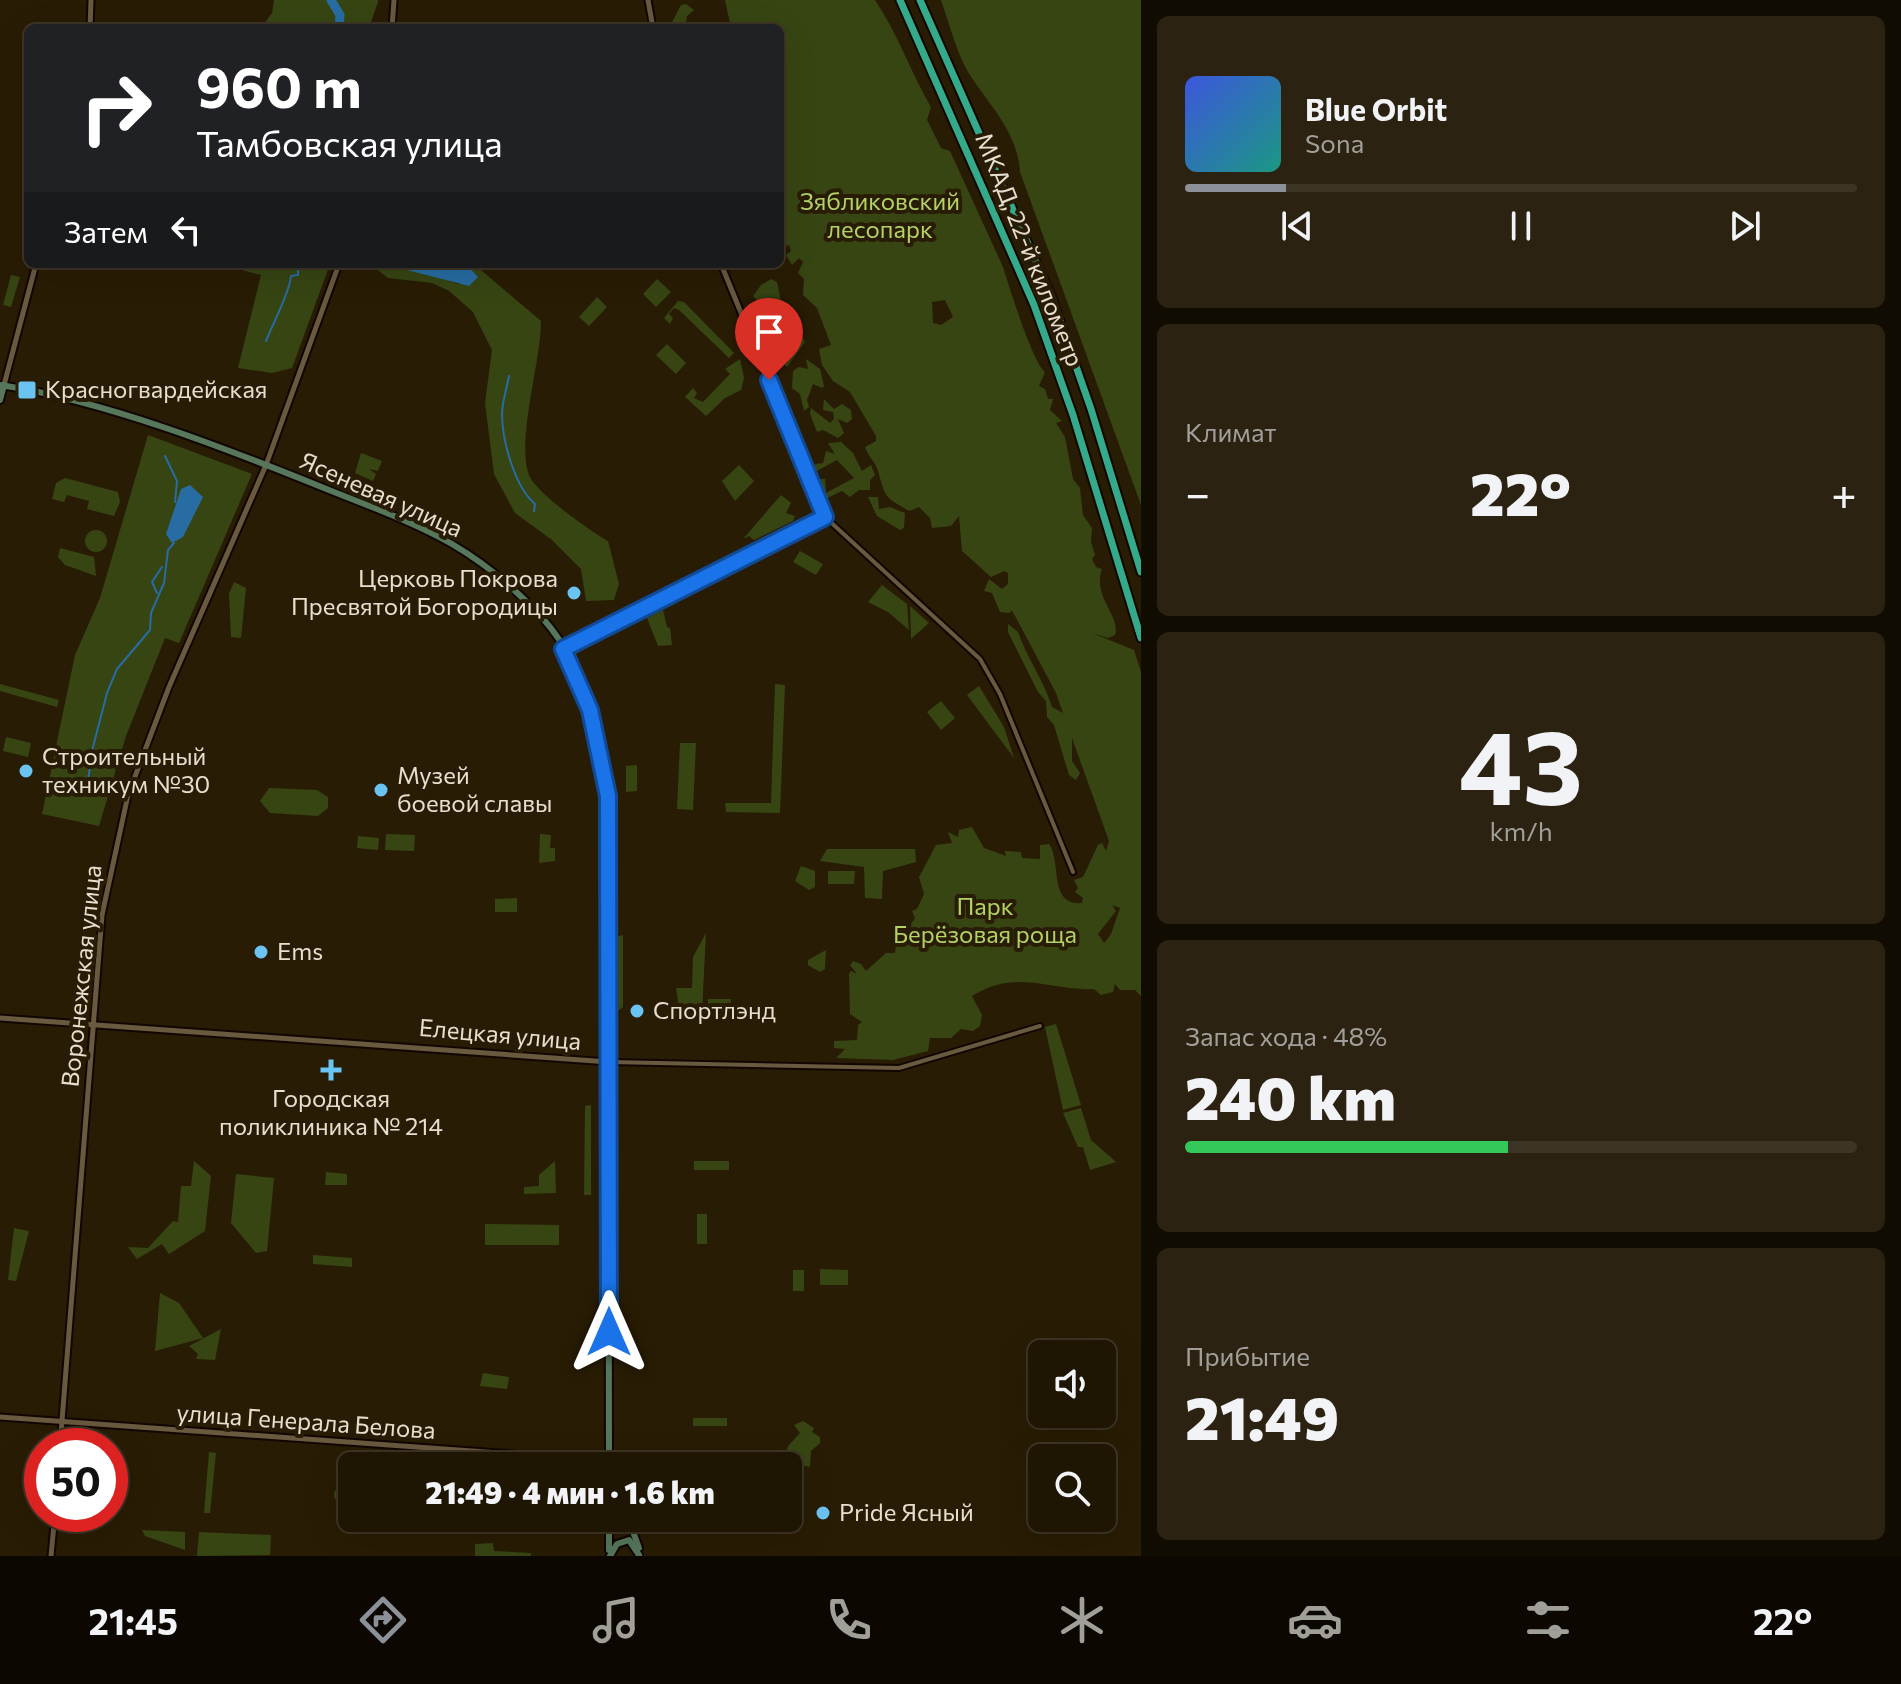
<!DOCTYPE html>
<html lang="ru">
<head>
<meta charset="utf-8">
<style>
  :root { --surface:#1f1503; --page:#2c2212; --text:#f1f3f6; --muted:#a19f9a; --line:#3c3425; --accent:#8c9099 }
  body { margin:0; font-family:Commissioner,sans-serif; background:var(--page); color:var(--text); height:100vh; display:flex; flex-direction:column; font-size:30px; white-space:nowrap }
  * { box-sizing:border-box; margin:0 }
  p { font-size:26px; color:var(--muted) }
  .icon { flex:none; width:44px; height:44px; fill:none; stroke:currentColor; stroke-width:2; stroke-linecap:round; stroke-linejoin:round }
  .map { position:relative; flex:1; overflow:hidden }
  .drawer { display:flex; flex-direction:column; gap:16px; padding:16px; background:#110c02; width:760px }
  .drawer>* { flex:none }
  .banner { position:absolute; left:24px; top:24px; width:760px; height:244px; border-radius:12px; box-shadow:0 8px 32px #0002,0 0 0 2px var(--line); background:#202124; color:#fff; overflow:hidden }
  .fabs { position:absolute; left:1028px; top:1340px; display:grid; gap:16px }
  .fabs a { display:grid; place-items:center; width:88px; height:88px; border-radius:12px; background:var(--surface); box-shadow:0 8px 32px #0002,0 0 0 2px var(--line); font-size:40px }
  .speed { position:absolute; left:24px; top:1428px; display:flex; gap:16px; font-size:40px; font-weight:700; text-align:center }
  .speed>* { display:grid; place-content:center; width:104px; height:104px; border-radius:50%; background:var(--surface); box-shadow:0 8px 32px #0002,0 0 0 2px var(--line); line-height:1 }
  .speed .limit { border:12px solid #d22; background:#fff; color:#111 }
  .pin { position:absolute; display:grid; place-items:center; width:68px; height:68px; color:#fff; margin:-82px -34px; border-radius:50% 50% 50% 0; rotate:-45deg; box-shadow:0 0 8px #0007 }
  .pin .icon { rotate:45deg }
  .me { position:absolute; width:88px; margin:-44px; rotate:0deg; stroke-linejoin:round; filter:drop-shadow(0 0 6px #0008) }
  .turn { display:flex; align-items:center; gap:28px; height:168px; padding:0 40px; font-size:36px }
  .turn .icon { width:104px; height:104px; stroke-width:2.5 }
  .turn b { display:block; font-size:56px; line-height:68px }
  .then { display:flex; align-items:center; height:76px; padding:0 40px; background:#0003; gap:16px; font-size:30px }
  .big { font-size:60px; font-weight:800; line-height:1.1 }
  .drawer .tile { flex:1; display:flex; flex-direction:column; justify-content:center; gap:12px; min-width:0; padding:0 28px; border-radius:12px; background:var(--page) }
  .drawer .dial { align-items:center; gap:0 }
  .dial b { font-size:104px; line-height:1 }
  .song { display:flex; align-items:center; gap:24px }
  .cover { width:96px; height:96px; border-radius:12px; background:linear-gradient(135deg,hsl(230 70% 55%),hsl(170 70% 35%)) }
  .played { height:8px; border-radius:4px; background:linear-gradient(90deg,var(--accent) 15%,var(--line) 15%) }
  .keys { display:flex; justify-content:space-around; direction:ltr }
  .heat { display:flex; justify-content:space-between; align-items:center; font-size:44px; direction:ltr }
  .charge { height:12px; border-radius:6px; background:linear-gradient(90deg,#34c759 48%,var(--line) 0) }
  .trip { position:absolute; left:338px; top:1452px; width:464px; height:80px; border-radius:12px; background:var(--surface); box-shadow:0 8px 32px #0002,0 0 0 2px var(--line); font-weight:800; line-height:80px; text-align:center }
  .menu { display:flex; height:128px; justify-content:space-around; align-items:center; background:#0c0801; color:var(--muted) }
  .menu .icon { width:56px; height:56px }
  .menu .current { color:var(--accent) }
  .menu b { font-size:36px; color:var(--text) }
  main { display:flex; flex:1; min-height:0 }
  .map>svg:first-child { display:block }
  .green { fill:#374513; fill-rule:evenodd }
  .water { fill:#276ca2 }
  .lines { fill:none; stroke-linecap:round; stroke-linejoin:round }
  .stream { stroke:#276ca2; stroke-width:2 }
  .river { stroke:#276ca2; stroke-width:9 }
  .minor-casing { stroke:#120600; stroke-width:8 }
  .tertiary-casing { stroke:#120600; stroke-width:9 }
  .secondary-casing { stroke:#120600; stroke-width:10 }
  .trunk-casing { stroke:#120600; stroke-width:11 }
  .minor { stroke:#69593f; stroke-width:4 }
  .tertiary { stroke:#69593f; stroke-width:5 }
  .secondary { stroke:#56775b; stroke-width:6 }
  .trunk { stroke:#35aa8a; stroke-width:7 }
  .route-casing { stroke:#114b97; stroke-width:20 }
  .route { stroke:#1a73e8; stroke-width:14 }
  .poi-dot { fill:#6bc3f2; stroke:#291c04; stroke-width:3 }
  .labels { text-anchor:middle; stroke-width:8; stroke-linejoin:round; paint-order:stroke }
  .park-label { font-size:24px; fill:#b2d266; stroke:#291c04 }
  .street-label { font-size:24px; fill:#e7ded0; stroke:#291c04 }
  .poi-label { font-size:24px; fill:#e7ded0; stroke:#291c04; text-anchor:start }
</style>
</head>
<body>
<main>
<div class="map">
<svg width="1141" height="1556" viewBox="0 0 1141 1556">
  <rect width="100%" height="100%" fill="#291c04"/>
  <g class="green">
    <polygon points="274,0 378,0 378,2 369,28 261,28 272,13"/>
    <path d="M725 0H875C898 34 910 71 931 107L927 120 941 148 950 151 1003 267C1009 286 1032 361 1045 372L1039 386 1045 389 1048 399H1053L1050 410 1062 421 1056 423 1065 437 1073 479 1080 488 1083 515 1092 528 1091 542 1095 555 1092 559 1096 567 1102 569C1092 597 1121 616 1115 635L1108 638 1092 633 1134 650 1141 672V996L1135 990H1120L1115 984 1113 992 1101 995 1094 989C1049 991 1016 968 972 996L982 1015 980 1026 973 1031 961 1029 951 1038H930L928 1051 893 1060 836 1058 845 1049 834 1048V1041L857 1040 858 1025 862 1022 850 1014 849 974 851 971 857 974 850 965 853 961 861 964 866 971 886 953H895L896 946 912 943 911 924 915 918 912 911 917 909 924 894 919 877 936 845 952 843 948 832 958 837 959 830 972 827 984 848 1006 856 1005 851 1021 852 1022 858 1040 859V845L1049 844C1062 862 1048 906 1082 903L1083 898 1075 892 1078 888 1074 880 1083 877 1098 845 1102 843 1106 851 1109 841 1072 738V761L1080 773 1076 780 1069 775 1054 725 1047 717 1046 701 1038 692 1008 632V624L1018 632C1027 658 1044 681 1052 707L1063 713 1056 693 1014 614 1011 610 1010 613 1000 612 992 593 984 591 989 579 1002 589 1008 584V573L1004 571 991 577 962 551 959 516 951 526 932 528 930 518 919 507 909 511C884 496 886 499 878 471 876 463 868 456 865 447L876 441V436L850 392 833 381 822 365 819 349 831 345 817 308 803 295 804 279 798 273 803 262 799 258 792 265 786 255 791 251 789 245 780 248V28H731ZM945 300 953 317 941 325 933 323 932 302ZM1112 905 1120 908 1111 934 1104 943 1098 934 1116 911Z"/>
    <path d="M941 0H1141V505L1020 172C1018 132 988 104 968 72 956 51 949 23 941 0Z"/>
    <polygon points="686,4 694,10 687,16 685,28 669,28 681,5"/>
    <polygon points="219,264 330,264 292,368 272,373 238,368 261,275"/>
    <path d="M370 264 419 270 458 284 478 277 466 264H474L541 321C541 362 516 441 529 475 535 492 590 531 608 541L619 584 614 600 586 601 581 569 552 540 515 513 494 474 485 403 492 350 473 312 449 291 432 283 388 278Z"/>
    <polygon points="11,275 20,277 11,307 3,305"/>
    <polygon points="657,279 671,292 656,307 643,294"/>
    <polygon points="771,279 777,282 782,306 791,312 805,342 787,367 779,359 775,331 764,323 768,317 758,308 758,301 753,296 761,285"/>
    <polygon points="597,297 607,307 589,326 579,317"/>
    <polygon points="678,301 684,302 734,353 729,358 679,310 674,308 669,314 673,318 670,324 664,318"/>
    <polygon points="667,344 686,363 676,374 656,355"/>
    <polygon points="740,359 744,378 741,390 725,398 706,416 685,397 693,388 697,393 694,398 703,402 730,374 725,369"/>
    <polygon points="806,359 820,369 824,386 822,388 813,384 807,400 809,407 804,411 800,394 792,388 793,371 799,367 808,369"/>
    <polygon points="824,399 834,409 842,404 851,410 852,419 847,423 838,419 844,433 838,438 823,430 817,432 810,414 811,408 830,423 834,419 833,412 823,410"/>
    <polygon points="148,435 252,474 179,643 165,638 126,736 99,826 42,814 75,655 100,598"/>
    <polygon points="841,442 853,453 862,471 871,465 875,475 870,480 870,490 859,490 850,497 842,491 825,499 817,479 825,479 826,493 854,478 837,460 815,472 815,464 823,463 826,451 835,454 828,443"/>
    <polygon points="361,453 382,461 378,471 369,469 376,474 373,481 355,473"/>
    <polygon points="739,465 754,481 735,501 722,481"/>
    <polygon points="65,478 118,492 120,502 114,516 87,509 89,501 67,495 64,502 52,499 56,483"/>
    <polygon points="781,495 791,503 786,513 795,516 793,521 754,540 749,536 743,539"/>
    <polygon points="868,497 878,497 879,509 890,507 905,513 904,528 900,530 877,516"/>
    <circle cx="96" cy="541" r="11"/>
    <polygon points="60,548 94,557 96,576 65,565 58,557"/>
    <polygon points="800,551 823,564 816,575 793,562"/>
    <polygon points="234,582 246,588 241,638 231,637 229,594"/>
    <polygon points="882,585 907,604 909,630 888,612 868,602"/>
    <polygon points="910,606 929,623 911,639"/>
    <polygon points="663,610 667,627 670,628 672,645 658,646 647,618"/>
    <polygon points="0,684 59,700 57,707 0,691"/>
    <polygon points="775,684 785,685 780,813 726,812 725,803 771,803"/>
    <polygon points="979,686 1004,727 1014,758 967,695"/>
    <polygon points="941,701 955,718 941,730 927,712"/>
    <polygon points="6,737 31,743 28,757 3,751"/>
    <polygon points="680,743 696,743 693,810 677,809"/>
    <polygon points="637,765 637,791 626,792 626,766"/>
    <polygon points="269,788 317,790 328,797 328,808 318,816 270,813 260,801"/>
    <polygon points="386,834 415,835 414,851 385,850"/>
    <polygon points="540,834 551,835 550,848 555,848 555,861 539,863"/>
    <polygon points="358,836 379,838 378,850 357,848"/>
    <polygon points="827,849 915,849 916,862 883,871 882,899 865,898 864,867 820,861"/>
    <polygon points="801,866 815,871 815,887 809,890 795,881"/>
    <polygon points="828,871 855,871 854,884 828,884"/>
    <polygon points="517,898 517,912 495,912 495,899"/>
    <polygon points="706,933 702,1012 679,1008 676,988 692,988 693,957"/>
    <polygon points="623,935 623,1007 614,1014 615,937"/>
    <polygon points="826,950 825,969 820,972 808,965 808,960"/>
    <polygon points="708,999 731,999 730,1013 708,1012"/>
    <polygon points="1056,1024 1081,1105 1063,1110 1045,1027"/>
    <polygon points="591,1105 591,1195 584,1195 585,1106"/>
    <polygon points="1081,1108 1091,1140 1116,1162 1090,1170 1083,1147 1078,1147 1063,1113"/>
    <polygon points="194,1161 211,1176 205,1231 169,1254 162,1244 137,1259 128,1247 148,1248 173,1221 178,1222 181,1186 191,1186"/>
    <polygon points="555,1161 556,1193 524,1194 524,1187 539,1186 539,1175"/>
    <rect x="694" y="1161" width="35" height="9"/>
    <polygon points="326,1172 347,1174 347,1185 325,1185"/>
    <polygon points="236,1174 274,1178 267,1251 256,1253 231,1223"/>
    <rect x="697" y="1214" width="10" height="30"/>
    <polygon points="485,1224 559,1225 559,1245 485,1245"/>
    <polygon points="14,1228 29,1231 16,1281 8,1280"/>
    <polygon points="313,1255 352,1258 352,1267 313,1264"/>
    <polygon points="820,1269 848,1270 848,1285 820,1285"/>
    <rect x="793" y="1270" width="11" height="21"/>
    <polygon points="160,1293 179,1303 203,1338 155,1351"/>
    <polygon points="221,1329 215,1360 196,1359 198,1354 189,1346"/>
    <polygon points="483,1373 509,1377 507,1389 480,1386"/>
    <rect x="693" y="1418" width="34" height="8"/>
    <polygon points="803,1421 814,1428 812,1432 820,1437 820,1443 811,1451 810,1467 801,1465 795,1472 786,1466 797,1460 795,1452 786,1454 788,1446 800,1433 794,1425"/>
    <polygon points="209,1452 216,1453 210,1513 204,1513"/>
    <circle cx="343" cy="1495" r="9"/>
    <polygon points="142,1530 185,1532 185,1550 145,1536"/>
    <polygon points="199,1532 271,1535 270,1555 197,1556"/>
    <polygon points="493,1543 494,1551 531,1553 531,1556 475,1556 475,1544"/>
  </g>
  <g class="water">
    <polygon points="384,264 466,264 478,277 469,286"/>
    <polygon points="190,485 203,497 183,537 172,543 166,534 181,489"/>
  </g>
  <g class="lines">
    <g class="stream">
      <path d="M266 341C273 323 290 292 291 276L298 275V264"/>
      <path d="M509 376C507 388 502 402 502 414 502 441 515 487 535 504L534 511"/>
      <polyline points="165,456 177,481 175,502"/>
      <polyline points="157,593 152,582 162,567"/>
      <polyline points="87,787 93,747 107,693 117,669 150,630 151,613 164,583 168,550 174,543"/>
    </g>
    <polyline class="river" points="331,0 340,15 339,28"/>
    <g class="minor-casing">
      <g id="minor">
        <polyline points="825,517 980,659 1000,694 1073,872"/>
        <polyline points="610,1062 899,1068 1040,1026"/>
      </g>
    </g>
    <g class="tertiary-casing">
      <g id="tertiary">
        <polyline points="648,0 653,28"/>
        <polyline points="90,28 91,0"/>
        <polyline points="392,28 394,0"/>
        <polyline points="4,385 36,264"/>
        <polyline points="563,649 825,517 721,264"/>
        <polyline points="0,1018 609,1062"/>
        <polyline points="0,1417 609,1461"/>
        <polyline points="60,1446 102,915 128,795 169,687 266,465 339,264"/>
        <polyline points="51,1556 55,1514"/>
      </g>
    </g>
    <g class="secondary-casing">
      <g id="secondary">
        <path d="M0 385C105 401 225 448 324 488 366 505 412 521 452 544 486 564 519 592 545 621 585 667 602 738 608 796L609 1466"/>
        <polyline points="0,400 4,385"/>
        <polyline points="609,1518 609,1550"/>
        <polyline points="628,1518 639,1548"/>
        <polyline points="610,1556 617,1544 629,1540 639,1555"/>
      </g>
    </g>
    <g class="trunk-casing">
      <g id="trunk">
        <polyline points="900,0 1034,305 1073,415 1141,638"/>
        <polyline points="920,0 1052,298 1091,409 1141,572"/>
      </g>
    </g>
    <use href="#minor" class="minor"/>
    <use href="#tertiary" class="tertiary"/>
    <use href="#secondary" class="secondary"/>
    <use href="#trunk" class="trunk"/>
  </g>
  <g class="lines">
    <g class="route-casing">
      <polyline id="route" points="609,1332 608,796 590,710 563,649 825,517 769,380"/>
    </g>
    <use href="#route" class="route"/>
  </g>
  <g class="poi-dot">
    <rect x="17" y="380" width="20" height="20" rx="4"/>
    <circle cx="574" cy="593" r="8"/>
    <circle cx="26" cy="771" r="8"/>
    <circle cx="381" cy="790" r="8"/>
    <circle cx="261" cy="952" r="8"/>
    <circle cx="637" cy="1011" r="8"/>
    <path d="M327 1058h8v8h8v8h-8v8h-8v-8h-8v-8h8z"/>
    <circle cx="823" cy="1513" r="8"/>
  </g>
  <g class="labels">
    <g class="park-label">
      <text x="880" y="210">Зябликовский<tspan x="880" dy="28">лесопарк</tspan></text>
      <text x="985" y="915">Парк<tspan x="985" dy="28">Берёзовая роща</tspan></text>
    </g>
    <g class="street-label">
      <text transform="translate(1029 250) rotate(68)" y="8">МКАД, 22-й километр</text>
      <text transform="translate(381 495) rotate(24)" y="8">Ясеневая улица</text>
      <text transform="translate(82 976) rotate(-84)" y="8">Воронежская улица</text>
      <text transform="translate(500 1035) rotate(5)" y="8">Елецкая улица</text>
      <text transform="translate(306 1422) rotate(4)" y="8">улица Генерала Белова</text>
    </g>
    <g class="poi-label">
      <text x="45" y="398">Красногвардейская</text>
      <text x="558" y="587" text-anchor="end">Церковь Покрова<tspan x="558" dy="28">Пресвятой Богородицы</tspan></text>
      <text x="42" y="765">Строительный<tspan x="42" dy="28">техникум №30</tspan></text>
      <text x="397" y="784">Музей<tspan x="397" dy="28">боевой славы</tspan></text>
      <text x="277" y="960">Ems</text>
      <text x="653" y="1019">Спортлэнд</text>
      <text x="331" y="1107" text-anchor="middle">Городская<tspan x="331" dy="28">поликлиника № 214</tspan></text>
      <text x="839" y="1521">Pride Ясный</text>
    </g>
  </g>
</svg>
<div class="fabs">
<a><svg class="icon" aria-label="sound" viewBox="0 0 24 24"><path d="M4 9h4l5-4v14l-5-4H4zM17 9q2 3 0 6"/></svg></a>
<a><svg class="icon" aria-label="search" viewBox="0 0 24 24"><circle cx="10" cy="10" r="6"/><path d="M15 15l6 6"/></svg></a>
</div>
<div class="speed"><div class="limit">50</div></div>
<div class="pin" style="left:769px;top:380px;background:#d93025"><svg class="icon" aria-label="arrive" viewBox="0 0 24 24"><path d="M6 21V4h12l-3 4 3 4H6"/></svg></div>
<svg class="me" style="left:609px;top:1332px" viewBox="-20 -20 40 40"><path d="M0-17L14 15 0 8-14 15z" fill="#1a73e8" stroke="#fff" stroke-width="4"/></svg>
<div class="trip">21:49 · 4 мин · 1.6 km</div>
<div class="banner">
<div class="turn"><svg class="icon" aria-label="right" viewBox="0 0 24 24"><path d="M7 20v-9h11M14 6l5 5-5 5"/></svg><div><b>960 m</b>Тамбовская улица</div></div>
<div class="then">Затем<svg class="icon" aria-label="left" viewBox="0 0 24 24"><path d="M17 20v-9H6M10 6l-5 5 5 5"/></svg></div>
</div>
</div>
<section class="drawer">
<div class="tile">
<div class="song"><i class="cover"></i><div><b>Blue Orbit</b><p>Sona</p></div></div>
<div class="played"></div>
<div class="keys"><svg class="icon" aria-label="previous" viewBox="0 0 24 24"><path d="M18 5L8 12l10 7zM5 5v14"/></svg><svg class="icon" aria-label="pause" viewBox="0 0 24 24"><path d="M8 5v14M16 5v14"/></svg><svg class="icon" aria-label="next" viewBox="0 0 24 24"><path d="M6 5l10 7-10 7zM19 5v14"/></svg></div>
</div>
<div class="tile"><p>Климат</p>
<div class="heat"><a>−</a><b class="big">22°</b><a>+</a></div>
</div>
<div class="tile dial"><b>43</b><p>km/h</p></div>
<div class="tile"><p>Запас хода · 48%</p><b class="big">240 km</b><div class="charge"></div></div>
<div class="tile"><p>Прибытие</p><b class="big">21:49</b></div>
</section>
</main>
<nav class="menu">
<b>21:45</b>
<svg class="icon current" aria-label="directions" viewBox="0 0 24 24"><path d="M12 3l9 9-9 9-9-9zM9 14v-3h6M13 9l2 2-2 2"/></svg>
<svg class="icon" aria-label="music" viewBox="0 0 24 24"><path d="M9 18V5l10-2v13"/><circle cx="6" cy="18" r="3"/><circle cx="16" cy="16" r="3"/></svg>
<svg class="icon" aria-label="phone" viewBox="0 0 24 24"><path d="M5 4h4l2 5-3 2q2 4 5 5l2-3 5 2v4C11 20 4 13 5 4z"/></svg>
<svg class="icon" aria-label="climate" viewBox="0 0 24 24"><path d="M12 3v18M4 7l16 10M4 17L20 7"/></svg>
<svg class="icon" aria-label="car" viewBox="0 0 24 24"><path d="M5 17H2v-5l4-1 3-4h7l3 4 3 1v5h-3M9 17h6M6 11h13"/><circle cx="7" cy="17" r="2"/><circle cx="17" cy="17" r="2"/></svg>
<svg class="icon" aria-label="filters" viewBox="0 0 24 24"><path d="M4 7h16M4 17h16"/><circle cx="9" cy="7" r="2"/><circle cx="15" cy="17" r="2"/></svg>
<b>22°</b>
</nav>
</body>
</html>
